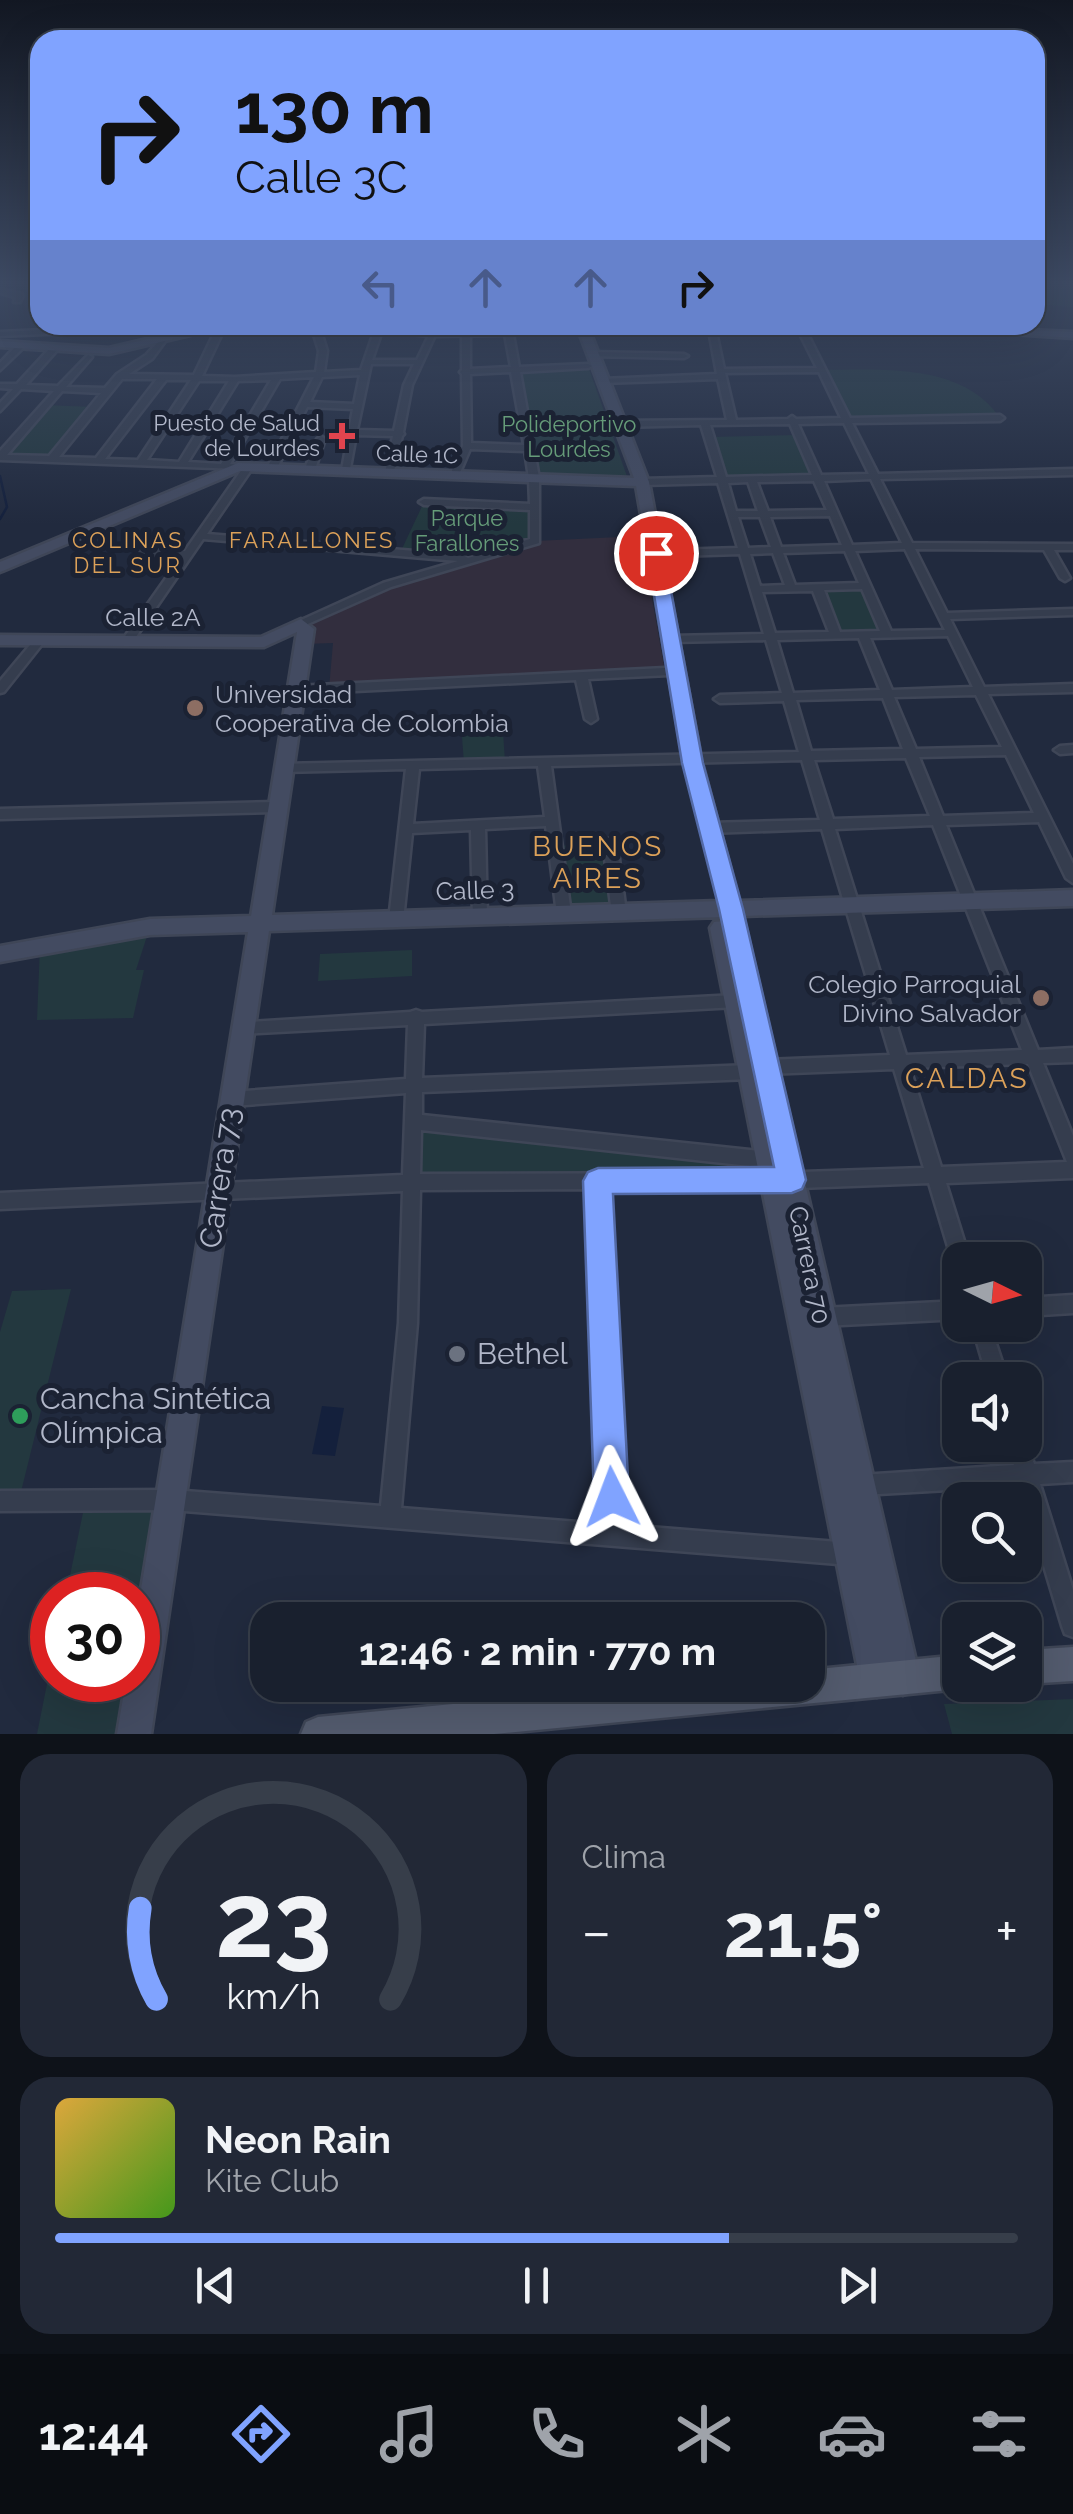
<!DOCTYPE html>
<html lang="es">
<head>
<meta charset="utf-8">
<style>
  :root { --surface:#19202e; --page:#222836; --text:#f1f3f6; --muted:#9fa3aa; --line:#373e4a; --accent:#80a3ff }
  body { margin:0; font-family:Raleway,sans-serif; background:var(--page); color:var(--text); height:100vh; display:flex; flex-direction:column; font-size:38px; white-space:nowrap }
  * { box-sizing:border-box; margin:0 }
  p { font-size:32px; color:var(--muted) }
  .icon { flex:none; width:55px; height:55px; fill:none; stroke:currentColor; stroke-width:2; stroke-linecap:round; stroke-linejoin:round }
  .map { position:relative; height:1734px; overflow:hidden }
  .sheet { display:flex; flex-direction:column; gap:20px; padding:20px; background:#0e1219; flex:1 }
  .sheet>* { flex:none }
  .banner { position:absolute; left:30px; top:30px; width:1015px; height:305px; border-radius:30px; box-shadow:0 10px 40px #0002,0 0 0 2px var(--line); background:#80a3ff; color:#111; overflow:hidden }
  .needle { width:65px; rotate:95deg }
  .buttons { position:absolute; left:942px; top:1242px; display:grid; gap:20px }
  .buttons a { display:grid; place-items:center; width:100px; height:100px; border-radius:20px; background:var(--surface); box-shadow:0 10px 40px #0002,0 0 0 2px var(--line); font-size:50px }
  .speed { position:absolute; left:30px; top:1572px; display:flex; gap:20px; font-size:50px; font-weight:700; text-align:center }
  .speed>* { display:grid; place-content:center; width:130px; height:130px; border-radius:50%; background:var(--surface); box-shadow:0 10px 40px #0002,0 0 0 2px var(--line); line-height:1 }
  .speed .limit { border:15px solid #d22; background:#fff; color:#111 }
  .pin { position:absolute; display:grid; place-items:center; width:85px; height:85px; color:#fff; margin:-42px; border:5px solid #fff; border-radius:50%; box-shadow:0 2px 10px #0007 }
  .me { position:absolute; width:110px; margin:-55px; rotate:357deg; stroke-linejoin:round; filter:drop-shadow(0 0 8px #0008) }
  .turn { display:flex; align-items:center; gap:35px; height:210px; padding:0 40px; font-size:45px }
  .turn .icon { width:130px; height:130px; stroke-width:2.5 }
  .turn b { display:block; font-size:70px; line-height:85px }
  .lanes { display:flex; align-items:center; height:95px; padding:0 40px; background:#0003; justify-content:center; gap:50px; direction:ltr }
  .lanes .off { opacity:.35 }
  .big { font-size:75px; font-weight:700; line-height:1.1 }
  .sheet .card { flex:1; display:flex; flex-direction:column; justify-content:center; gap:15px; min-width:0; padding:0 35px; border-radius:30px; background:var(--page) }
  .sheet .dial { align-items:center; gap:0 }
  .dial svg { height:260px; overflow:visible; fill:none; stroke:var(--line); stroke-width:7; stroke-linecap:round; text-anchor:middle }
  .dial text { fill:var(--text); stroke:none }
  .song { display:flex; align-items:center; gap:30px }
  .cover { width:120px; height:120px; border-radius:15px; background:linear-gradient(135deg,hsl(40 70% 55%),hsl(100 70% 35%)) }
  .played { height:10px; border-radius:5px; background:linear-gradient(90deg,var(--accent) 70%,var(--line) 70%) }
  .keys { display:flex; justify-content:space-around; direction:ltr }
  .heat { display:flex; justify-content:space-between; align-items:center; font-size:55px; direction:ltr }
  .sheet .tiles { flex:1; display:grid; gap:20px; grid-template-columns:1fr 1fr }
  .card:last-child { grid-column:span 2 }
  .trip { position:absolute; left:250px; top:1602px; width:575px; height:100px; border-radius:30px; background:var(--surface); box-shadow:0 10px 40px #0002,0 0 0 2px var(--line); font-weight:700; line-height:100px; text-align:center }
  .tabs { display:flex; height:160px; justify-content:space-around; align-items:center; background:#0a0d12; color:var(--muted) }
  .tabs .icon { width:70px; height:70px }
  .tabs .selected { color:var(--accent) }
  .tabs b { font-size:45px; color:var(--text) }
  .map>svg:first-child { display:block }
  .medical { fill:#322e3e }
  .green { fill:#23383f }
  .water { fill:#14203c }
  .lines { fill:none; stroke-linecap:round; stroke-linejoin:round }
  .stream { stroke:#14203c; stroke-width:2.5 }
  .street-casing { stroke:#3f4657; stroke-width:5 }
  .secondary-casing { stroke:#3f4657; stroke-width:5 }
  .primary-casing { stroke:#3f4657; stroke-width:5 }
  .street { fill:#353d4e; fill-rule:evenodd }
  .secondary { fill:#434b61; fill-rule:evenodd }
  .primary { fill:#535b6e; fill-rule:evenodd }
  .route { fill:#80a3ff; stroke:#536aa6; stroke-width:2.5 }
  .health-dot { fill:#e0444e; stroke:#1b2233; stroke-width:4 }
  .education-dot { fill:#8d6e63; stroke:#1b2233; stroke-width:4 }
  .worship-dot { fill:#6b7280; stroke:#1b2233; stroke-width:4 }
  .leisure-dot { fill:#2e9e5b; stroke:#1b2233; stroke-width:4 }
  .labels { text-anchor:middle; stroke-width:10; stroke-linejoin:round; paint-order:stroke }
  .far-poi-label { font-size:22px; fill:#b1b7c9; stroke:#1b2233; text-anchor:end }
  .far-park-label { font-size:22px; fill:#669c79; stroke:#1b2233 }
  .far-street-label { font-size:22px; fill:#b1b7c9; stroke:#1b2233 }
  .far-neighbourhood-label { font-size:22px; letter-spacing:2.5px; fill:#dca159; stroke:#1b2233 }
  .street-label { font-size:25px; fill:#b1b7c9; stroke:#1b2233 }
  .poi-label { font-size:25px; fill:#b1b7c9; stroke:#1b2233; text-anchor:start }
  .neighbourhood-label { font-size:28px; letter-spacing:2.5px; fill:#dca159; stroke:#1b2233 }
  .near-street-label { font-size:30px; fill:#b1b7c9; stroke:#1b2233 }
  .near-poi-label { font-size:30px; fill:#b1b7c9; stroke:#1b2233; text-anchor:start }
</style>
</head>
<body>
<div class="map">
<svg width="1073" height="1734" viewBox="0 0 1073 1734">
  <rect width="100%" height="100%" fill="#212a3e"/>
  <polygon class="medical" points="641,536 665,672 329,689 333,643 304,644 301,624 387,585 535,541"/>
  <g class="green">
    <polygon points="1035,281 1073,281 1073,307 1035,304"/>
    <polygon points="588,366 629,482 534,478 512,370"/>
    <path d="M820 370C879 370 962 362 1000 418H844Z"/>
    <polygon points="44,405 95,407 52,459 0,457"/>
    <polygon points="798,435 818,480 723,482 710,437"/>
    <polygon points="424,502 533,507 535,541 471,559 400,553"/>
    <polygon points="865,586 887,635 836,637 817,587"/>
    <polygon points="461,723 479,723 480,731 503,731 505,762 464,764"/>
    <polygon points="610,843 619,913 564,914 554,846"/>
    <polygon points="150,927 136,970 144,970 133,1018 37,1020 40,946"/>
    <polygon points="412,950 412,976 318,981 320,954"/>
    <polygon points="416,1122 769,1160 773,1181 414,1182"/>
    <polygon points="71,1289 19,1500 0,1501 0,1332 12,1291"/>
    <polygon points="86,1498 172,1500 134,1734 37,1734 52,1659 52,1680 138,1680 138,1595 66,1595"/>
    <polygon points="1073,1699 1073,1734 952,1734 944,1704"/>
  </g>
  <polygon class="water" points="322,1406 344,1408 335,1456 312,1454"/>
  <g class="lines">
    <polyline class="stream" points="0,476 7,507 0,519"/>
    <g class="street-casing">
      <g id="street">
        <polygon points="0,289 22,294 23,296 20,302 14,302 15,297 0,293"/>
        <polygon points="152,325 185,326 181,328 0,336 0,332"/>
        <path d="M218 325H226L202 376 235 377 316 372 319 351 311 325H319L327 351 324 372 361 370 375 329 382 331 372 360H417L431 331H437L412 385 403 432 404 434 402 436 393 475 385 473 393 436 356 435 350 468 342 470 353 409 307 407 277 468 269 470 267 468 314 377 280 379 230 464 241 465V469L0 460V451L54 391 21 389 0 411V403L13 389 0 388V384H17L51 347 58 349 26 385 58 386 88 355 92 357 66 387 105 388 117 374 146 355 162 338 166 340 152 359 129 374 194 375ZM371 364H414L404 385 394 431 357 430ZM360 375 354 404 310 402 322 377ZM122 379H157L96 458 59 457ZM166 380H191L138 460 105 459ZM271 380 221 464 188 462 238 381ZM199 381H229L179 462 147 460ZM62 391 101 393 49 456 7 455Z"/>
        <path d="M708 325 715 327 724 369 817 368 796 326 803 325 850 418 1000 415 1004 418 1000 421 852 423 878 474 1073 469V475L880 479 912 543 1073 544V550H1054L1070 578 1065 581 1060 578 1044 550 915 549 947 613 1073 609V615L950 619 984 687 1073 684V692L988 694 1073 864V883L1066 878 1039 822 946 825 1038 1050 1073 1048V1062L1043 1063 1073 1136V1178L946 1183 970 1260H960V1268L955 1266 952 1260 929 1183 773 1189H607L624 1525 850 1543 858 1546 861 1554 858 1562 850 1565 172 1510 0 1511V1491L172 1490 381 1506 399 1323 403 1191 0 1209V1193L403 1175 406 1093 231 1106 225 1104 223 1099 225 1094 231 1092 406 1079 408 1025 241 1034 235 1033 233 1028 235 1023 410 1012 416 1010 422 1012 736 995 741 997 744 1001 741 1005 736 1007 424 1024 422 1078 751 1065 757 1067 759 1072 757 1077 751 1079 422 1092V1115L769 1152 775 1155 778 1160 775 1165 769 1168 421 1130 420 1174 773 1173 924 1168 894 1069 766 1074 760 1072 758 1067 760 1062 766 1060 890 1055 822 829 709 833 702 828 709 823 820 820 802 760 551 766 571 914 569 918H559L557 914 546 826 485 829 487 917 485 921H475L473 917 471 830 412 833 403 920 401 924H391L389 920 406 769 282 772 276 768 282 764 799 752 784 701 720 703 714 699 720 695 782 693 766 640 671 642 665 639 671 636 764 634 740 554 645 557 640 554 645 551 738 548 718 483 642 485 637 482 642 479 717 477 701 425 619 427 615 424 619 421 727 420 718 379 603 383 599 381 603 379 717 374ZM819 372 841 418 796 419 792 416 788 419 736 420 725 373ZM844 423 869 474 821 475 798 424ZM790 424 812 475 726 477 710 425ZM871 479 902 543 852 545 824 481ZM814 481 827 510 768 511 757 482ZM748 482 758 511H736L728 483ZM830 516 842 545 781 547 770 517ZM738 517H760L771 547 748 548ZM905 549 945 630 891 631 855 551ZM845 551 859 583 795 585 783 553ZM773 553 785 585 760 586 750 554ZM862 589 880 631 840 632 824 590ZM813 591 829 632 775 633 762 592ZM948 636 973 687 892 690 870 638ZM859 638 880 690 793 693 777 640ZM976 695 1002 747 916 749 894 697ZM883 698 903 749 811 751 796 700ZM1006 755 1034 813 943 816 919 757ZM906 758 930 816 833 819 814 760ZM538 766 545 817 413 824 419 769ZM933 825 1022 1050 906 1055 835 829ZM1028 1064 1067 1162 941 1167 910 1068ZM590 1189 603 1524 401 1508 417 1323 420 1190Z"/>
        <path d="M508 327 512 329 519 367 588 364 592 366 588 368 520 372 539 478V543L391 587 301 627 296 624 297 622 383 583 458 561 203 539 131 644H123L121 642 181 557 141 554 136 551 141 548 185 551 245 465 253 467 207 534 463 555 468 558 530 539V510L424 505 419 502 424 499 530 504 529 478 525 451 470 449 458 477 450 475 463 446 462 374 460 372 462 370V331L466 329 470 331V369L511 367 504 329ZM511 372 524 445 471 443 470 374Z"/>
        <polygon points="18,344 25,346 0,370 0,363"/>
        <polygon points="592,352 684,354 688,356 684,358 589,356 589,352"/>
        <polygon points="321,436 325,439 316,466 308,468 306,466 317,439"/>
        <polygon points="39,638 45,641 43,643 4,692 0,693 0,681 35,639"/>
        <polygon points="665,668 671,672 669,675 588,679 597,719 591,723 585,719 576,680 296,694 290,690 296,686"/>
        <polygon points="1073,745 1073,753 1060,754 1054,750 1060,746"/>
        <polygon points="276,802 283,807 276,812 0,819 0,809"/>
        <polygon points="610,838 617,843 626,913 624,917 614,917 612,913 603,843"/>
        <polygon points="1073,1295 1073,1313 1025,1316 1025,1298"/>
        <polygon points="960,1301 960,1319 822,1326 815,1324 813,1317 815,1310 822,1308"/>
        <polygon points="972,1325 990,1325 1008,1380 988,1380"/>
        <polygon points="1025,1438 1034,1464 1073,1462 1073,1482 1040,1484 1073,1590 1073,1637 1065,1634 1062,1626 1020,1486 861,1495 854,1492 851,1485 854,1478 861,1475 1014,1465 1008,1445 1025,1445"/>
      </g>
    </g>
    <g class="secondary-casing">
      <g id="secondary">
        <polygon points="276,325 270,328 203,332 109,354 0,347 0,341 109,348 203,326"/>
        <polygon points="322,325 434,330 563,328 569,331 563,334 434,336 328,328"/>
        <polygon points="695,325 835,325 829,328 591,334 649,482 702,763 739,901 1073,890 1073,906 743,916 920,1678 915,1690 903,1695 890,1688 877,1697 865,1692 860,1680 710,928 714,922 724,921 723,917 269,931 151,1734 117,1734 126,1680 138,1680 138,1608 248,932 150,935 0,962 0,946 150,919 251,916 297,632 264,647 0,645 0,635 261,637 301,619 314,629 272,915 719,901 684,763 636,486 240,471 5,570 0,572 0,562 238,463 634,478 579,332 587,328"/>
        <polygon points="917,325 1073,332 1073,338 923,328"/>
      </g>
    </g>
    <g class="primary-casing">
      <g id="primary">
        <polygon points="1073,1647 1073,1681 1025,1684 1025,1650"/>
        <polygon points="960,1655 960,1685 969,1685 960,1689 494,1734 301,1734 306,1722 318,1717 651,1685 808,1685 808,1670"/>
      </g>
    </g>
    <use href="#street" class="street"/>
    <use href="#secondary" class="secondary"/>
    <use href="#primary" class="primary"/>
  </g>
  <linearGradient id="sky" x2="0" y2="1"><stop stop-color="#121722"/><stop offset="0.54" stop-color="#3d4a63"/><stop offset="1" stop-color="#3d4a63" stop-opacity="0"/></linearGradient>
  <rect width="1073" height="524" fill="url(#sky)"/>
  <polygon class="route" points="656,548 664,553 703,763 743,909 806,1180 802,1189 792,1193 613,1194 629,1497 624,1509 612,1514 600,1509 594,1497 583,1181 588,1172 598,1168 774,1167 719,909 682,763 647,553"/>
  <path class="health-dot" d="M337 421h10v10h10v10h-10v10h-10v-10h-10v-10h10z"/>
  <g class="education-dot">
    <circle cx="195" cy="708" r="10"/>
    <circle cx="1041" cy="998" r="10"/>
  </g>
  <circle class="worship-dot" cx="457" cy="1354" r="10"/>
  <circle class="leisure-dot" cx="20" cy="1416" r="10"/>
  <g class="labels">
    <g class="far-poi-label">
      <text x="320" y="431">Puesto de Salud<tspan x="320" dy="25">de Lourdes</tspan></text>
    </g>
    <g class="far-park-label">
      <text x="569" y="432">Polideportivo<tspan x="569" dy="25">Lourdes</tspan></text>
      <text x="467" y="526">Parque<tspan x="467" dy="25">Farallones</tspan></text>
    </g>
    <g class="far-street-label">
      <text transform="translate(417 454) rotate(2)" y="8">Calle 1C</text>
    </g>
    <g class="far-neighbourhood-label">
      <text x="128" y="548">COLINAS<tspan x="128" dy="25">DEL SUR</tspan></text>
      <text x="312" y="548">FARALLONES</text>
    </g>
    <g class="street-label">
      <text x="153" y="626">Calle 2A</text>
      <text transform="translate(475 890) rotate(-2)" y="9">Calle 3</text>
      <text transform="translate(810 1265) rotate(78)" y="9">Carrera 70</text>
    </g>
    <g class="poi-label">
      <text x="215" y="703">Universidad<tspan x="215" dy="29">Cooperativa de Colombia</tspan></text>
      <text x="1021" y="993" text-anchor="end">Colegio Parroquial<tspan x="1021" dy="29">Divino Salvador</tspan></text>
    </g>
    <g class="neighbourhood-label">
      <text x="598" y="856">BUENOS<tspan x="598" dy="32">AIRES</tspan></text>
      <text x="967" y="1088">CALDAS</text>
    </g>
    <g class="near-street-label">
      <text transform="translate(220 1178) rotate(-82)" y="10">Carrera 73</text>
    </g>
    <g class="near-poi-label">
      <text x="477" y="1364">Bethel</text>
      <text x="40" y="1409">Cancha Sintética<tspan x="40" dy="34">Olímpica</tspan></text>
    </g>
  </g>
</svg>
<div class="buttons">
<a><svg class="needle" viewBox="-14 -14 28 28"><path d="M0-13l5 13h-10z" fill="#e53935"/><path d="M0 13l5-13h-10z" fill="#9fa3aa"/></svg></a>
<a><svg class="icon" aria-label="sound" viewBox="0 0 24 24"><path d="M4 9h4l5-4v14l-5-4H4zM17 9q2 3 0 6"/></svg></a>
<a><svg class="icon" aria-label="search" viewBox="0 0 24 24"><circle cx="10" cy="10" r="6"/><path d="M15 15l6 6"/></svg></a>
<a><svg class="icon" aria-label="layers" viewBox="0 0 24 24"><path d="M12 4l9 5-9 5-9-5zM3 14l9 5 9-5"/></svg></a>
</div>
<div class="speed"><div class="limit">30</div></div>
<div class="pin" style="left:656px;top:553px;background:#d93025"><svg class="icon" aria-label="arrive" viewBox="0 0 24 24"><path d="M6 21V4h12l-3 4 3 4H6"/></svg></div>
<svg class="me" style="left:612px;top:1497px" viewBox="-20 -20 40 40"><path d="M0-17L14 15 0 8-14 15z" fill="#80a3ff" stroke="#fff" stroke-width="4"/></svg>
<div class="trip">12:46 · 2 min · 770 m</div>
<div class="banner">
<div class="turn"><svg class="icon" aria-label="right" viewBox="0 0 24 24"><path d="M7 20v-9h11M14 6l5 5-5 5"/></svg><div><b>130 m</b>Calle 3C</div></div>
<div class="lanes"><svg class="icon off" aria-label="left" viewBox="0 0 24 24"><path d="M17 20v-9H6M10 6l-5 5 5 5"/></svg><svg class="icon off" aria-label="ahead" viewBox="0 0 24 24"><path d="M12 20V5M6 11l6-6 6 6"/></svg><svg class="icon off" aria-label="ahead" viewBox="0 0 24 24"><path d="M12 20V5M6 11l6-6 6 6"/></svg><svg class="icon" aria-label="right" viewBox="0 0 24 24"><path d="M7 20v-9h11M14 6l5 5-5 5"/></svg></div>
</div>
</div>
<section class="sheet">
<div class="tiles">
<div class="card dial"><svg viewBox="0 0 100 80">
<path d="M14 69A42 42 0 1 1 86 69"/>
<path d="M14 69A42 42 0 0 1 9 41" stroke="#80a3ff"/>
<text x="50" y="56" font-size="32" font-weight="700">23</text>
<text x="50" y="72" font-size="11">km/h</text>
</svg></div>
<div class="card"><p>Clima</p>
<div class="heat"><a>−</a><b class="big">21.5°</b><a>+</a></div>
</div>
<div class="card">
<div class="song"><i class="cover"></i><div><b>Neon Rain</b><p>Kite Club</p></div></div>
<div class="played"></div>
<div class="keys"><svg class="icon" aria-label="previous" viewBox="0 0 24 24"><path d="M18 5L8 12l10 7zM5 5v14"/></svg><svg class="icon" aria-label="pause" viewBox="0 0 24 24"><path d="M8 5v14M16 5v14"/></svg><svg class="icon" aria-label="next" viewBox="0 0 24 24"><path d="M6 5l10 7-10 7zM19 5v14"/></svg></div>
</div>
</div>
</section>
<nav class="tabs">
<b>12:44</b>
<svg class="icon selected" aria-label="directions" viewBox="0 0 24 24"><path d="M12 3l9 9-9 9-9-9zM9 14v-3h6M13 9l2 2-2 2"/></svg>
<svg class="icon" aria-label="music" viewBox="0 0 24 24"><path d="M9 18V5l10-2v13"/><circle cx="6" cy="18" r="3"/><circle cx="16" cy="16" r="3"/></svg>
<svg class="icon" aria-label="phone" viewBox="0 0 24 24"><path d="M5 4h4l2 5-3 2q2 4 5 5l2-3 5 2v4C11 20 4 13 5 4z"/></svg>
<svg class="icon" aria-label="climate" viewBox="0 0 24 24"><path d="M12 3v18M4 7l16 10M4 17L20 7"/></svg>
<svg class="icon" aria-label="car" viewBox="0 0 24 24"><path d="M5 17H2v-5l4-1 3-4h7l3 4 3 1v5h-3M9 17h6M6 11h13"/><circle cx="7" cy="17" r="2"/><circle cx="17" cy="17" r="2"/></svg>
<svg class="icon" aria-label="filters" viewBox="0 0 24 24"><path d="M4 7h16M4 17h16"/><circle cx="9" cy="7" r="2"/><circle cx="15" cy="17" r="2"/></svg>
</nav>
</body>
</html>
